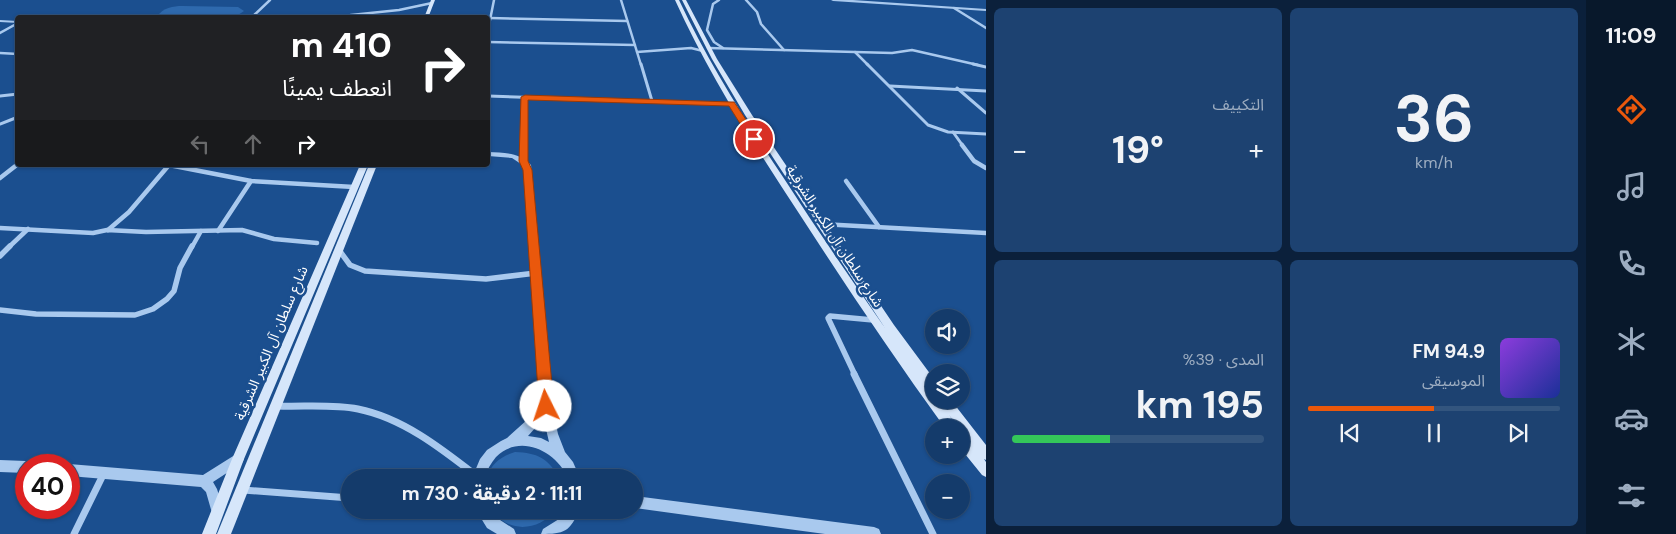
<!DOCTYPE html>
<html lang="ar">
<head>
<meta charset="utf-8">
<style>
  :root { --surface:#143b6b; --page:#1d4271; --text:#f1f3f6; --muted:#9dadc1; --line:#33557e; --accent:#ea580c }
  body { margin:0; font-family:"DM Sans","Noto Sans Arabic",sans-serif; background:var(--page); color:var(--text); direction:rtl; height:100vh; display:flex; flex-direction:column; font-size:19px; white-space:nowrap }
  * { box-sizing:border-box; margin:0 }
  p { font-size:16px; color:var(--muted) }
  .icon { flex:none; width:28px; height:28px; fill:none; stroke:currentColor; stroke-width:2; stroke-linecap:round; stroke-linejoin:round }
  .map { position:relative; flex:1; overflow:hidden; direction:ltr }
  .side { display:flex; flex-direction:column; gap:8px; padding:8px; background:#0b203b; width:600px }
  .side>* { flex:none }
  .top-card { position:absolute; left:15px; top:15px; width:475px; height:152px; border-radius:5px; box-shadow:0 1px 4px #0004,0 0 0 1px var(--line); direction:rtl; background:#202124; color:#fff; overflow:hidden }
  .buttons { position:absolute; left:925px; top:309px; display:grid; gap:10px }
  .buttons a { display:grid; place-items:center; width:45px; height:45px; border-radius:50%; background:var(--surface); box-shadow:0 1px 4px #0004,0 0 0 1px var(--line); font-size:25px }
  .speed { position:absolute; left:15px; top:454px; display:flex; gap:10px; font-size:25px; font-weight:700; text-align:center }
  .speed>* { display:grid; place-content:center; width:65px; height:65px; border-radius:50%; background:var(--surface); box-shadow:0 1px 4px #0004,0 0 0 1px var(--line); line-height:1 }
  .speed .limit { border:8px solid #d22; background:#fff; color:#111 }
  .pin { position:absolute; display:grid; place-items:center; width:42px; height:42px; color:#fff; margin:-21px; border:2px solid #fff; border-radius:50%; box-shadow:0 1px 5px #0007 }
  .me { position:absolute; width:55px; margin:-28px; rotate:356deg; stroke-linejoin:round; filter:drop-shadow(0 0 4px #0008) }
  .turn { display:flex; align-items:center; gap:18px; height:105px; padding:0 15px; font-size:22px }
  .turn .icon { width:65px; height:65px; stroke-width:2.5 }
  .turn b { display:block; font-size:35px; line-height:42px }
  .lanes { display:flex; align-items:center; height:48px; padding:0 15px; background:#0003; justify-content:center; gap:25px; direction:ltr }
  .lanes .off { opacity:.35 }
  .big { font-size:38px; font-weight:700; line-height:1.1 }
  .side .card { flex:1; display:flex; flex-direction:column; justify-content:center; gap:8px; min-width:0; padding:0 18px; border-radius:8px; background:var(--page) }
  .side .dial { align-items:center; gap:0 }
  .dial b { font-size:65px; line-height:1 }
  .song { display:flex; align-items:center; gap:15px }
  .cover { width:60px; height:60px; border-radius:8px; background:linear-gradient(135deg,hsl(270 70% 55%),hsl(230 70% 35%)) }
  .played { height:5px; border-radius:2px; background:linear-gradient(90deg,var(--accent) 50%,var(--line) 50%) }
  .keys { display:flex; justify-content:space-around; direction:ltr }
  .heat { display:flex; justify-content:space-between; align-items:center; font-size:28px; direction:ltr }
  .charge { height:8px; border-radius:4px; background:linear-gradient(90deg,#34c759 39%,var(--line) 0) }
  .side .tiles { flex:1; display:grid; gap:8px; grid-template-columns:repeat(2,1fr) }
  .trip { position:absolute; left:341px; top:469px; width:302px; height:50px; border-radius:25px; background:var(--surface); box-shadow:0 1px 4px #0004,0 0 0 1px var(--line); font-weight:700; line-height:50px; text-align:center; direction:rtl }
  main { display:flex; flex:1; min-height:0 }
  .tabs { display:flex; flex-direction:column; width:90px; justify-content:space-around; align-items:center; background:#08182b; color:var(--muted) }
  .tabs .icon { width:35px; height:35px }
  .tabs .selected { color:var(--accent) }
  .tabs b { font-size:22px; color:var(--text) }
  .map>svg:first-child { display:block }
  .green { fill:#2e69ad }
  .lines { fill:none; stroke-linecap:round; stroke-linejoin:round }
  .minor-far4 { stroke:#a9c9ee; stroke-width:2.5 }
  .minor-far3 { stroke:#a9c9ee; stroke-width:3 }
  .minor-far2 { stroke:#a9c9ee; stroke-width:4.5 }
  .minor-far1 { stroke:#a9c9ee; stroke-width:5.5 }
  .minor { stroke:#a9c9ee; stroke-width:7 }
  .tertiary { fill:#a9c9ee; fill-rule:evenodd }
  .secondary { fill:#d6e6fa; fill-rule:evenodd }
  .route { fill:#ea580c; stroke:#983908 }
  .labels { text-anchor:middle; stroke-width:5; stroke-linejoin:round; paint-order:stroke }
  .street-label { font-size:14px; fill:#fff; stroke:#1b4f8f }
</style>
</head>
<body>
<main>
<nav class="tabs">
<b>11:09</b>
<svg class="icon selected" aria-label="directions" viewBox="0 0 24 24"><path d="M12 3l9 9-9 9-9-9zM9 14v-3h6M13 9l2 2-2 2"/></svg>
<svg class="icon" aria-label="music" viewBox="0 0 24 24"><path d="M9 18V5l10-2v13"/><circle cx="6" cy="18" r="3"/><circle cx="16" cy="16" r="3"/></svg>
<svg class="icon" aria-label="phone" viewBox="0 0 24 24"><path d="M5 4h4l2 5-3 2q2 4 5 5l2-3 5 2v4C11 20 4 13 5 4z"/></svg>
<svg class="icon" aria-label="climate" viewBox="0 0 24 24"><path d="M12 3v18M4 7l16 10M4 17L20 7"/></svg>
<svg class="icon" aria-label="car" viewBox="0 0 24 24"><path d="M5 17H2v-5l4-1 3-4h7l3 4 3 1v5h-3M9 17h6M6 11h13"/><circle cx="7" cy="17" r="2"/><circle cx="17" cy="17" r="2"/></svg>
<svg class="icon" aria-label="filters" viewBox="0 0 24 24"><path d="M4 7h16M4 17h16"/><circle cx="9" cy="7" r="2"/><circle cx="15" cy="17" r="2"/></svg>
</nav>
<section class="side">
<div class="tiles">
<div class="card dial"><b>36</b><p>km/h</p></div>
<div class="card"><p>التكييف</p>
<div class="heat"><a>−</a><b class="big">19°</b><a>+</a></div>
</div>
<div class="card">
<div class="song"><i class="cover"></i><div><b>94.9 FM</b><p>الموسيقى</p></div></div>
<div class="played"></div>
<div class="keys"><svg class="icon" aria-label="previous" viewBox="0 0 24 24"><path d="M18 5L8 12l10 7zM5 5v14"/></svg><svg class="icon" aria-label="pause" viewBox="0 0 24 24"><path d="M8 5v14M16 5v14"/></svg><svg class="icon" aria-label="next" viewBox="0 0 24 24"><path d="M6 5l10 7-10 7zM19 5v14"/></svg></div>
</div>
<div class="card"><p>المدى · 39%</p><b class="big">195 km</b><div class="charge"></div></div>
</div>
</section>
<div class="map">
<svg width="986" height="534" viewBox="0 0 986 534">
  <rect width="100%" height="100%" fill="#1b4f8f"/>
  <g class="green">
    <path d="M182 6 238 7 244 11 235 17 158 16C162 8 174 6 182 6Z"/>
    <path d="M515 452C538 453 547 458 559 477H487C491 464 501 456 515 452Z"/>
    <path d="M492 510H556C539 531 508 534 492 510Z"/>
  </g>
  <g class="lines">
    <g class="minor-far4">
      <polyline points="621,0 641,65"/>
      <polyline points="719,0 713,4 707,30 714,42 723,48"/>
      <polyline points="746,0 757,12 761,24 784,50"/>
      <polyline points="954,8 986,28"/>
      <polyline points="251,18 270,0"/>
      <polyline points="343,18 351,15 399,10 432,3"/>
      <polyline points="490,18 627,21"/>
      <polyline points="488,30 494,0"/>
      <polyline points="0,33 18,23"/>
      <polyline points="488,42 635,45"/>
      <polyline points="708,48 892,53 912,50 978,65"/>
      <polyline points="637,52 691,48 703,51"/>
      <polyline points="855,52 868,65"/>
      <polyline points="0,53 18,54"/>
    </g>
    <g class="minor-far3">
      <polyline points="641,64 652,101"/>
      <polyline points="867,64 928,125 948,132 986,134"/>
      <polyline points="973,64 986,67"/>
      <polyline points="890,86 986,91"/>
      <polyline points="957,88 986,113"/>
      <polyline points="0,96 18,94"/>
      <polyline points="488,96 731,104"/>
      <polyline points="0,124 18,117"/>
      <polyline points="953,132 963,146"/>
      <polyline points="524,146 525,97"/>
    </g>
    <g class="minor-far2">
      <polyline points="962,145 974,161 986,168"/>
      <polyline points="524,161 524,145"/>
      <polyline points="0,178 18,164"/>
      <polyline points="846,181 879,227"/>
      <polyline points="821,224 986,233"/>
      <polyline points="0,228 93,233 107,230 146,232 242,230 274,239 317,243"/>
      <polyline points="108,230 129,212 169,165 251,181 354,187"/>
      <polyline points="218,231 251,181"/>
      <polyline points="9,247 28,229"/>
      <polyline points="192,247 201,231"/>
    </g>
    <g class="minor-far1">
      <polyline points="339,250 350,265 365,271 486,279 536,273"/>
      <polyline points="0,256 10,246"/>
      <polyline points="0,310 36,314 135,315 153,309 167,299 174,291 180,268 192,246"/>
      <polyline points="855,375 828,318 830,316 873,320"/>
    </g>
    <g class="minor">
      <polyline points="854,374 933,534"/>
      <path d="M277 406C304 407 332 404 358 409 403 418 442 449 478 477"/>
      <polyline points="243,490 350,498"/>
      <polyline points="74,534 104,473"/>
    </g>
    <g class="tertiary">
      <polygon points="831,0 853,0 986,9 986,11 833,1"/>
      <polygon points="0,20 18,21 18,23 0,22"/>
      <path d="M488 152C504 153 519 152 531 165L552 406 558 434 565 452 573 462 580 478H568C556 451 520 433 496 457 491 463 487 470 484 478H472L480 459 487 450 501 441 507 438 528 419 534 410 540 395 524 166 512 158 488 156ZM543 416 549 442 541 438 528 436 536 427Z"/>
      <polygon points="238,453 242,455 244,459 242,463 213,482 217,489 223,508 222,513 217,514 212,513 206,492 201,487 69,476 69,465 67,465 69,464 203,475"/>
      <polygon points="0,460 26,461 30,463 31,465 26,465 26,473 0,472"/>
      <polygon points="635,496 874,527 879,529 881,534 825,534 635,508"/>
      <polygon points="476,510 490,510 497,518 514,529 516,534 497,534 487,528"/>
      <path d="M565 510H579C570 532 564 534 541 534L543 529 559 519Z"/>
    </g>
    <g class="secondary">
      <polygon points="431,0 435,0 428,18 424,18"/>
      <path d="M675 0H679C708 62 745 120 783 177 816 228 850 278 885 328L745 115 712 59 682 0H686L717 59 752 115 894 325 934 379V392L930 390 934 395V400H938L940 403 939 400H951L986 445V460L984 459 986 462V477L982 475 961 449V435L966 437 961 431V428H959L949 415 958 428H945C895 359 848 289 802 218 756 148 710 77 675 0Z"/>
      <polygon points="360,165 368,165 244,459 216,534 202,534 232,459"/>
      <polygon points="369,165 377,165 231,534 217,534"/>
    </g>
  </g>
  <polygon class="route" points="525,95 731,102 734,102 759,139 751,141 729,106 528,100 528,161 532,170 554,406 551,410 546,412 541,410 539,406 523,170 519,161 521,97"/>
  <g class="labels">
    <g class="street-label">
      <text transform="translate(835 236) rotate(57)" y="5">شارع سلطان آل الكبير الشرقية</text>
      <text transform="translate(271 343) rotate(-67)" y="5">شارع سلطان آل الكبير الشرقية</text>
    </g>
  </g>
</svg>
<div class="buttons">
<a><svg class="icon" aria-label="sound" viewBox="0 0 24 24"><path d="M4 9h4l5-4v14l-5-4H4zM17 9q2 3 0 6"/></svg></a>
<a><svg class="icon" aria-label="layers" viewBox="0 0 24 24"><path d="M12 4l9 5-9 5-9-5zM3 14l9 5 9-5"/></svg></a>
<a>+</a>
<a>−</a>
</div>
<div class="speed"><div class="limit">40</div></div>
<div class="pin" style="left:754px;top:139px;background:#d93025"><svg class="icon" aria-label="arrive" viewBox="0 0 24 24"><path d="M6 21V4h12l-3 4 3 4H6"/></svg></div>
<svg class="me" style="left:546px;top:406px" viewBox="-20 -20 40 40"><circle r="19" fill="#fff"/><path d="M0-13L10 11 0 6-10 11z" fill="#ea580c"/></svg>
<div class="trip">11:11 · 2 دقيقة · 730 m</div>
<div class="top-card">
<div class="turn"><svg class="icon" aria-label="right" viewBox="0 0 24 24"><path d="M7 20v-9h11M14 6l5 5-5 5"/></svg><div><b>410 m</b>انعطف يمينًا</div></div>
<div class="lanes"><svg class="icon off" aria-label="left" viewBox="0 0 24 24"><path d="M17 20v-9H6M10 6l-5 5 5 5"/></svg><svg class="icon off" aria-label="ahead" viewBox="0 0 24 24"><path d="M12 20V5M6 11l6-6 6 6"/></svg><svg class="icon" aria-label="right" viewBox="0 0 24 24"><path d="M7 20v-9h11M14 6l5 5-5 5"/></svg></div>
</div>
</div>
</main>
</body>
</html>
